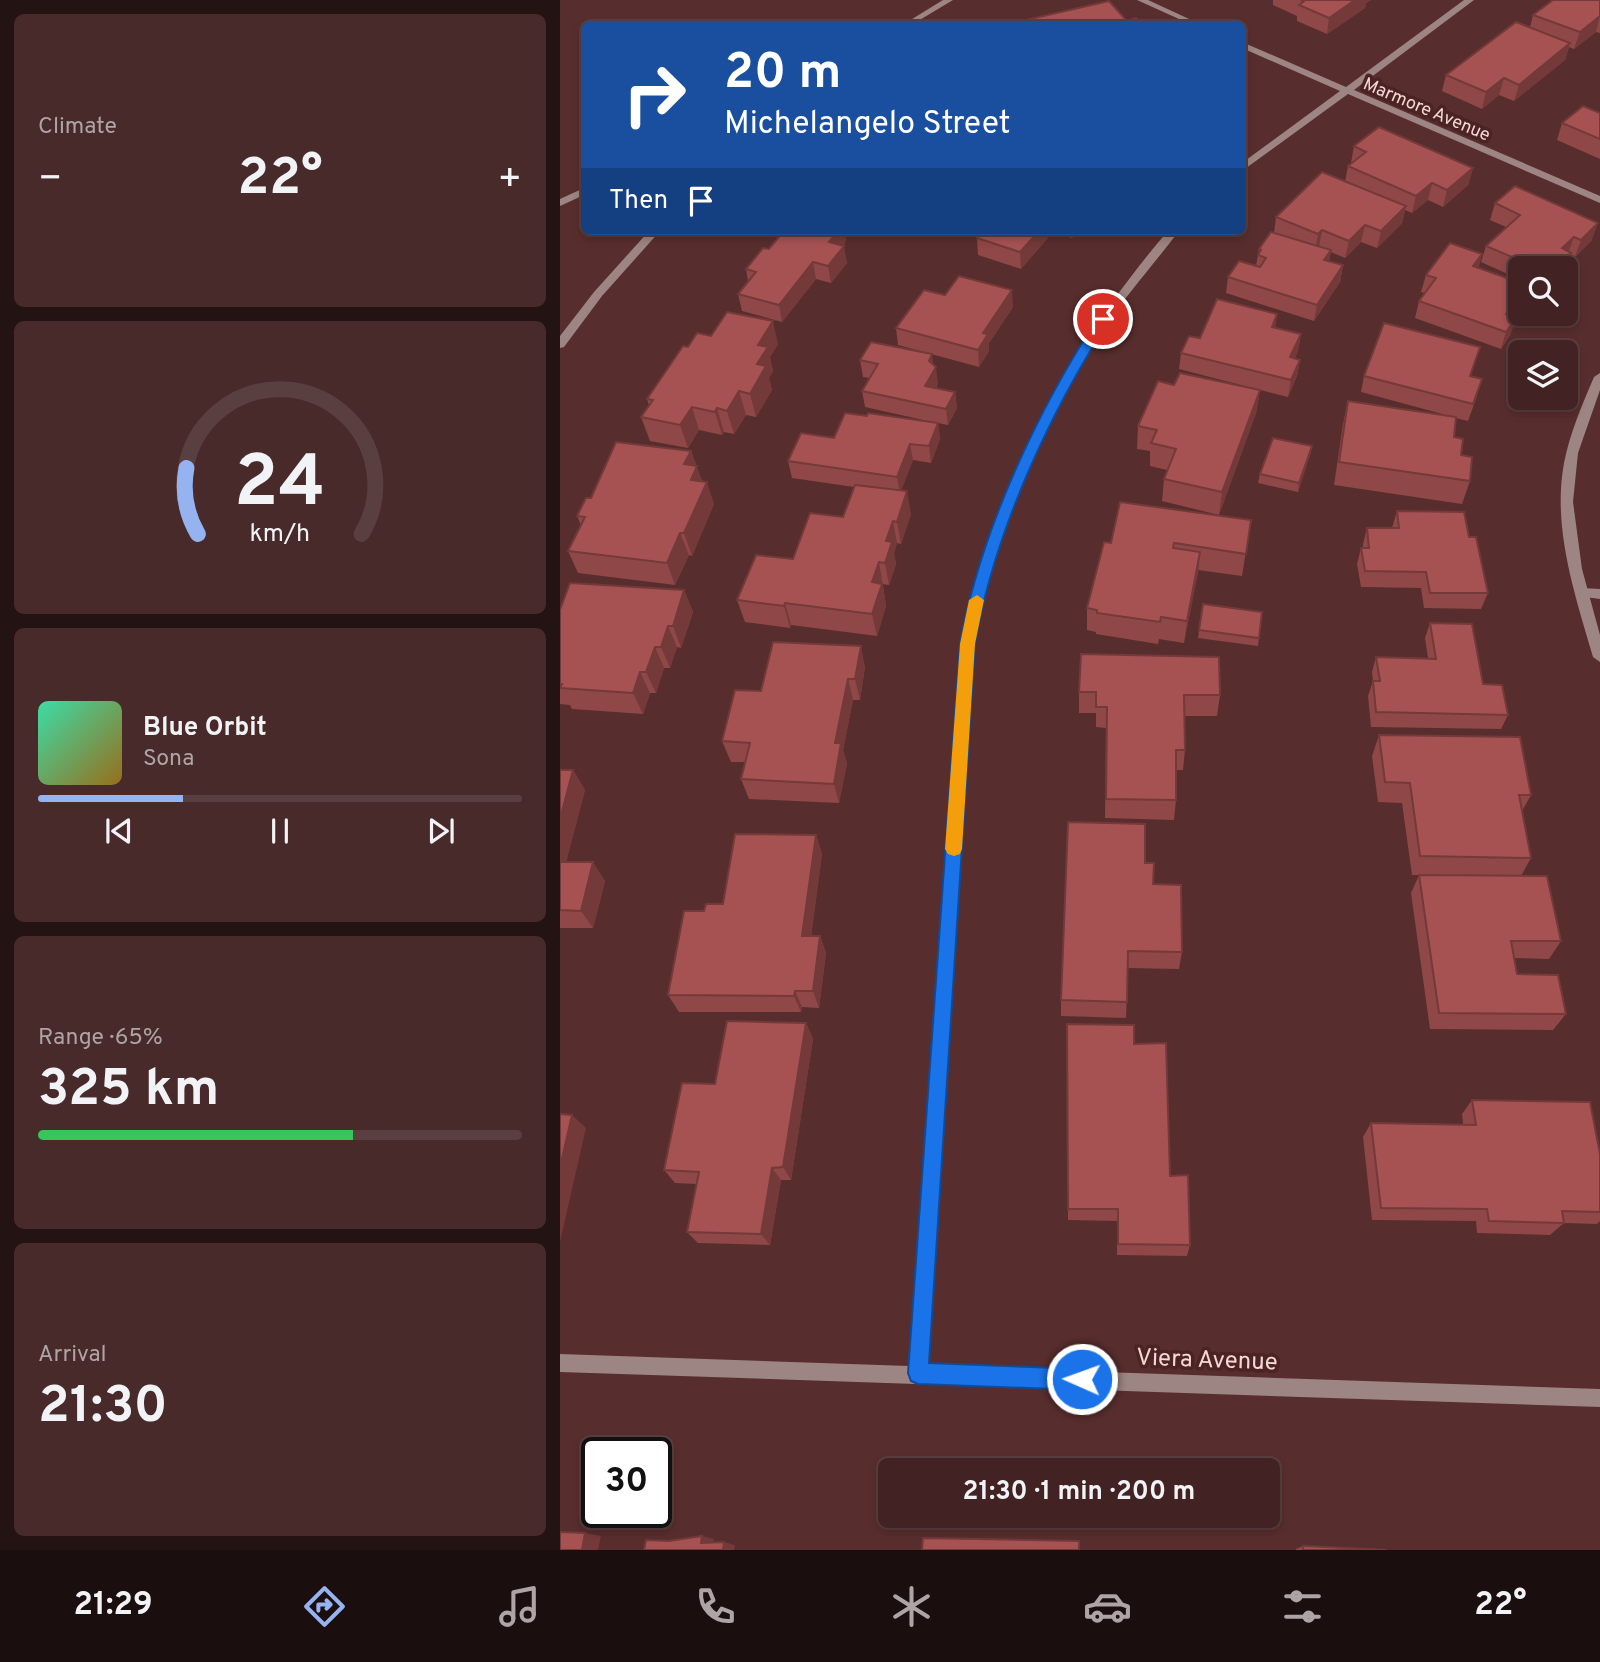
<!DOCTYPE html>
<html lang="en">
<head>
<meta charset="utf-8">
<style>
  :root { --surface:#422222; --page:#492a2a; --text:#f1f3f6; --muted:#aea4a5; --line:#5a3f40; --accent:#95b2f1 }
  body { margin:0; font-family:Overpass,sans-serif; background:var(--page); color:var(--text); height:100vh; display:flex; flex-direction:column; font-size:26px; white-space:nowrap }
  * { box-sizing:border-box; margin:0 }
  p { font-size:23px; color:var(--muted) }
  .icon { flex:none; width:38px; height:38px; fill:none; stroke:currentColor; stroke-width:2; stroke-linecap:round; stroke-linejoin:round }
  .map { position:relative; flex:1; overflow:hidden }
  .side { display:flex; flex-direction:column; gap:14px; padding:14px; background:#241313; width:560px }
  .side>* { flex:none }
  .guide { position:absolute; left:21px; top:21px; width:665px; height:214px; border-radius:10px; box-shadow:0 4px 10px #0003,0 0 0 2px var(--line); background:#1a4fa0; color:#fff; overflow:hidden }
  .fabs { position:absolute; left:948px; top:256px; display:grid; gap:14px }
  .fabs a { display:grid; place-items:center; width:70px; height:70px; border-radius:10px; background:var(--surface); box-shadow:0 4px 10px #0003,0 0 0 2px var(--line); font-size:35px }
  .speed { position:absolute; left:21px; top:1437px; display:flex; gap:14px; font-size:35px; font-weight:700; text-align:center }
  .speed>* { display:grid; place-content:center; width:91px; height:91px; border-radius:50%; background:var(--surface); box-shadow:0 4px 10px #0003,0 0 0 2px var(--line); line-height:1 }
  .speed .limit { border:4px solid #111; border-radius:10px; background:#fff; color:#111 }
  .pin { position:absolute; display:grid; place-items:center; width:60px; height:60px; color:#fff; margin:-30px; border:4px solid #fff; border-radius:50%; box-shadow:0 2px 7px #0007 }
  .me { position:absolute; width:77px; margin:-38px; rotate:272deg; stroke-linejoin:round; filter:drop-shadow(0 0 5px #0008) }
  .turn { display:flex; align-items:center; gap:24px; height:147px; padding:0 28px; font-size:32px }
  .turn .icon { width:91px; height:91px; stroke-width:2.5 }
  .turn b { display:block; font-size:49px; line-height:60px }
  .then { display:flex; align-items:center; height:66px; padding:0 28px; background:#0003; gap:14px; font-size:26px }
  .big { font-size:52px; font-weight:700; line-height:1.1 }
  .side .tile { flex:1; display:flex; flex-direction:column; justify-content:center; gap:10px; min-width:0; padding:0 24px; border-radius:10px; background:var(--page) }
  .side .dial { align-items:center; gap:0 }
  .dial svg { height:182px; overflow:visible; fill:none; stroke:var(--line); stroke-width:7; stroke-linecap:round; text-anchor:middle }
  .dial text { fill:var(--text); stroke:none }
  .song { display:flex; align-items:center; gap:21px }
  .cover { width:84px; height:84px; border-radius:10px; background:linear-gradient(135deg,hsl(160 70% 55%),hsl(40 70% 35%)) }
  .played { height:7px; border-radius:4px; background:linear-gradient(90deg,var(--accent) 30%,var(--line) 30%) }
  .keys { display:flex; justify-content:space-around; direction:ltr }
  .heat { display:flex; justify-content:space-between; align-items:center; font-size:38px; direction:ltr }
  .charge { height:10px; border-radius:5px; background:linear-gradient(90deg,#34c759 65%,var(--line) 0) }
  .trip { position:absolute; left:318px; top:1458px; width:402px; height:70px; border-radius:10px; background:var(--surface); box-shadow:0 4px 10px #0003,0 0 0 2px var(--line); font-weight:700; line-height:70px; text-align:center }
  .dock { display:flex; height:112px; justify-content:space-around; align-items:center; background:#1a0e0e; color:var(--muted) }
  .dock .icon { width:49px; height:49px }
  .dock .selected { color:var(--accent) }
  .dock b { font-size:32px; color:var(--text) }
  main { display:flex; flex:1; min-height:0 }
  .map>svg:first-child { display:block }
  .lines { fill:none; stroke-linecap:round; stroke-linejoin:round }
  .service { fill:#9c8583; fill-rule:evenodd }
  .minor { fill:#9c8583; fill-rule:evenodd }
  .tertiary { fill:#9c8583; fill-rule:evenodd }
  .wall { fill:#8f4747 }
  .shaded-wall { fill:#743939 }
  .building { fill:#a65252; stroke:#743939; stroke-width:2 }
  .route { fill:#1a73e8; stroke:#114b97; stroke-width:2 }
  .slow { fill:#f59e0b }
  .labels { text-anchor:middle; stroke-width:7; stroke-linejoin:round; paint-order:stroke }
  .far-street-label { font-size:18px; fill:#f4d8d7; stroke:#4c2323 }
  .near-street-label { font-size:24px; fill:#f4d8d7; stroke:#4c2323 }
</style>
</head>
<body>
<main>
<section class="side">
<div class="tile"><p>Climate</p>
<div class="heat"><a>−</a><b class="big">22°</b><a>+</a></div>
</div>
<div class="tile dial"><svg viewBox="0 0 100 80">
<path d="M14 69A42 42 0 1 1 86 69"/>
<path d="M14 69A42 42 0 0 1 9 40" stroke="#95b2f1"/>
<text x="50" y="56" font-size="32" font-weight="700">24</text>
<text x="50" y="72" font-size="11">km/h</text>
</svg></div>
<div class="tile">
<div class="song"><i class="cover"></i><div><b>Blue Orbit</b><p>Sona</p></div></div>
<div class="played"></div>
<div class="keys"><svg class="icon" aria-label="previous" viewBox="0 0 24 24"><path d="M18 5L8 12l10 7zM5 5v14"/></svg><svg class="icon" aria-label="pause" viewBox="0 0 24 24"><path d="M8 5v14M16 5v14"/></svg><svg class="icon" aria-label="next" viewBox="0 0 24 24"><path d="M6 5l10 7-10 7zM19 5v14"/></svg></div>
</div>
<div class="tile"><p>Range · 65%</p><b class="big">325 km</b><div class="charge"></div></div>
<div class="tile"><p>Arrival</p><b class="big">21:30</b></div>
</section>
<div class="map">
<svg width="1040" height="1550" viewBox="0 0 1040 1550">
  <rect width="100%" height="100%" fill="#582d2d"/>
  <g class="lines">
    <polygon class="service" points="1022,588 1040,589 1040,599 1017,596 1016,593"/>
    <g class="minor">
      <polygon points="577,0 588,0 640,24 630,24"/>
      <polygon points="904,0 914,0 794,90 1040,196 1040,203 788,94 682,171 682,163 780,91 682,48 682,42 786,87"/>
      <polygon points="24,188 24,195 0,206 0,199"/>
      <path d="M608 231H619C594 264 567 294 544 328 484 421 435 536 415 644L368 1366 1040 1389V1407L0 1372V1354L349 1366 401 644C430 495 509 345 608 231Z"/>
      <path d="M1040 373V390L1018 453 1013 502 1022 569 1040 635V662L1033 657C1015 595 992 528 1004 463 1010 433 1022 405 1034 377Z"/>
    </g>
    <g class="tertiary">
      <polygon points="383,0 393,0 353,24 344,24"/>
      <polygon points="89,231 100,231 42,296 4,347 0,348 0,336 34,292"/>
    </g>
  </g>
  <g class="wall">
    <polygon points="713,0 811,0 806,3 805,8 767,34 737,21 737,16 713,5"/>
    <polygon points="1040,0 1040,33 1036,32 1014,49 1009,47 1005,60 954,101 939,95 922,109 882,91 886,75 970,27 973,15"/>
    <polygon points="1040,113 1040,159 997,140 1002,123"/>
    <polygon points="794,146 913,168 908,185 883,207 868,200 852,213 845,210 842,223 817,248 801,242 785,258 771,252 769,261 783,265 780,282 754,321 666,293 668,277 696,266 699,249 714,233 716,217 785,182 788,166 791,163"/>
    <polygon points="935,203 1032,240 1015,257 1010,255 1006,268 961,268 961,280 921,262 926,246 946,227 930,220"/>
    <polygon points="296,231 310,231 306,235"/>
    <polygon points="423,231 518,231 512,238 493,232 461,269 418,255 417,238"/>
    <polygon points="218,232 286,241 283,246 287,263 271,283 256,279 222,322 182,311 178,294 188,281 186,269 209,249 219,237"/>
    <polygon points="922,254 918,268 961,283 961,311 956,318 950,335 941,349 855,318 859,301 865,293 861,292 866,275"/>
    <polygon points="385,295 453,307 429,343 429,351 419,367 338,345 336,328"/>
    <polygon points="715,328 741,334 738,351 735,358 740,360 737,376 728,397 619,369 621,353 640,338"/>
    <polygon points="151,336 218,344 210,357 213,371 209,378 212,390 196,417 186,415 174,434 164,432 162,435 139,430 128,448 90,441 81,417 89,405 87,399 128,347"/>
    <polygon points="300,360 374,365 378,383 376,388 395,392 397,408 388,425 378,423 380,439 371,463 353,460 341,490 351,514 341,544 337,543 334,553 336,564 329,585 323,584 323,586 326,606 317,636 231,625 230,628 185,622 177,600 233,559 283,517 294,487 232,478 228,461 274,438 307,416 372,422 305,407 302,391 309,378 303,377"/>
    <polygon points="804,376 910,376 917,396 908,421 896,418 894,437 910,481 902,504 774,485 783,424 788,401 886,415 801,392"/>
    <polygon points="614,385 700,390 696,413 659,515 602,501 604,479 607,470 590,466 590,451 577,449 578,426"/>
    <polygon points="752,446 750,455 738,492 698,483 700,474"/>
    <polygon points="131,451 142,481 154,504 132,556 129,555 115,585 18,573 8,551 21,525 17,516 31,498"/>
    <polygon points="837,511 909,537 928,593 921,609 864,608 861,588 801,587 797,564 801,548 803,548 803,544 807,528 832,528"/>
    <polygon points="691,520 682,576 638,570 624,643 599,639 598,644 536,634 536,632 527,630 527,608 551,543"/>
    <polygon points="124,590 133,612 121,648 117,647 110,668 104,668 96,693 90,693 83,714 12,709 10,705 0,704 0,610"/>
    <polygon points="643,604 702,612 698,646 638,638"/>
    <polygon points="870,623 948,715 941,729 811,727 808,696 813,681 812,672 816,657 868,658 865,638"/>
    <polygon points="305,667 300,700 293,700 283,750 287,763 279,803 189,799 181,779 185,762 171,762 162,741 201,691"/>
    <polygon points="519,692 660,695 657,716 625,716 625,750 623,770 616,770 616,800 614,820 545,818 546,728 536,727 536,713 519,713"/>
    <polygon points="819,735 971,795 962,811 971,858 961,876 1001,941 989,959 954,958 957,974 1006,1014 993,1030 870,1029 851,893 859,875 852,875 842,803 818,802 812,756"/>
    <polygon points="0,770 13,770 25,790 6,862 45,881 33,928 0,928"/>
    <polygon points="256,835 262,854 251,936 260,936 266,953 259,1008 242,1007 241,1012 119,1012 108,995 144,911 163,904"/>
    <polygon points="585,863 622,952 619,969 568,968 566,1018 501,1016 501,1000"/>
    <polygon points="246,1023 253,1039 231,1180 221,1180 210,1245 138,1243 127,1232 136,1184 115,1183 104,1170 155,1084"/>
    <polygon points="507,1024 574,1044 610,1176 630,1245 627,1256 557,1255 557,1221 508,1220"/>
    <polygon points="912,1100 1040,1154 1040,1221 1037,1224 1004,1223 990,1235 917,1233 916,1221 812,1220 803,1137 811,1123 903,1124 902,1114"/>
    <polygon points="743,1546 827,1550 736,1550 736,1549"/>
  </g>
  <g class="shaded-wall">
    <polygon points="795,0 811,0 806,3 805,8 767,34 769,18"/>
    <polygon points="1040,16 1036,32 1014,49 1020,32"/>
    <polygon points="1010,43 1005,60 954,101 959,85"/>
    <polygon points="687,61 685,85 682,87 682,65"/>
    <polygon points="944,78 939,95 922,109 926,92"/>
    <polygon points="913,168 908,185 883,207 887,190"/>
    <polygon points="872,183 868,200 852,213 856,196"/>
    <polygon points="846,206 842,223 817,248 821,231"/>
    <polygon points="1038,223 1032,240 1015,257 1021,240"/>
    <polygon points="805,225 801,242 785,258 789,241"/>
    <polygon points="762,230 759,247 755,251 758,234"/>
    <polygon points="278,231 285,231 286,241 272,259 269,242"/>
    <polygon points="479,231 493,231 493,232 461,269 460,252"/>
    <polygon points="512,231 518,231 512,238"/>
    <polygon points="1014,237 1008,254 1002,248"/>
    <polygon points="284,246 287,263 271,283 268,266"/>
    <polygon points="771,250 768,267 764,260"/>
    <polygon points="1011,253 1006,268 995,268"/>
    <polygon points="922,254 918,271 913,266"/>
    <polygon points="253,262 256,279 222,322 219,305"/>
    <polygon points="783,265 780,282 754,321 757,305"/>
    <polygon points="452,290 453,307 429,343 429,351 419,367 418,350 423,333"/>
    <polygon points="961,302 961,311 953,322 958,306"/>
    <polygon points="717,314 715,331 712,327"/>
    <polygon points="956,318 950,335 941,349 946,332"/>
    <polygon points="213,321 218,344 210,357 213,371 209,378 212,390 196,417 190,394 197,364 198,345"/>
    <polygon points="741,334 738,351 728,374 730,357"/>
    <polygon points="372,354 374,370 376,367 378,383 368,402 365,386 369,361"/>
    <polygon points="740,360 737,376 728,397 731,380"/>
    <polygon points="700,390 696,413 659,515 662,492"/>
    <polygon points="179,391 186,415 174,434 167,411"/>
    <polygon points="395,392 397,408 388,425 386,409"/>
    <polygon points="132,407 139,430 128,448 120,425"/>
    <polygon points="157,408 164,432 162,435 155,412"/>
    <polygon points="378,423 380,439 371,463 369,446"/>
    <polygon points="350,444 353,460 340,494 337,477"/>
    <polygon points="752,446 750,455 738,492 739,483"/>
    <polygon points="131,451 144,487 147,482 154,504 132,556 124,533 124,464"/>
    <polygon points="347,491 351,514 341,544 337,522"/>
    <polygon points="333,521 337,543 334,553 336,564 329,585 325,563 326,541"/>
    <polygon points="120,533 129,555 115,585 107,563"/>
    <polygon points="640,552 638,574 624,643 627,621"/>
    <polygon points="319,562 326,606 317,636 312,614 312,582"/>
    <polygon points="124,590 133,612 121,648 113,626"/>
    <polygon points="225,603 231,625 230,628 224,606"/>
    <polygon points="108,626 117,647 110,668 101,647"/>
    <polygon points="301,646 305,667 300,700 295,679"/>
    <polygon points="95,647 104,668 96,693 86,672"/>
    <polygon points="80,672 90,693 83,714 73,693"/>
    <polygon points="288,679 293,700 283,750 287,763 279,803 274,784 275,743"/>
    <polygon points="13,770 25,790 1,880 0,879 0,819"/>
    <polygon points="256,835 262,854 249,953 242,936"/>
    <polygon points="33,862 45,881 33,928 21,911"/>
    <polygon points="260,936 266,953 259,1008 253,991"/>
    <polygon points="235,991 242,1007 241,1012 234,996"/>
    <polygon points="246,1023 253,1039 231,1180 223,1167"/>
    <polygon points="12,1115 26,1128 0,1242 0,1167"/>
    <polygon points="212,1168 221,1180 210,1245 201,1234"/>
    <polygon points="25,1533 41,1536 38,1550 22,1550"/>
    <polygon points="142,1536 154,1539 153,1545 141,1543"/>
    <polygon points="164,1542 175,1545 174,1550 163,1550"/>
  </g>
  <g class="building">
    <polygon points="741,0 795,0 769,18 739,5 744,1"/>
    <polygon points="993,0 1040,0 1040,16 1020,32 973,15"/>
    <polygon points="549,1 567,21 576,18 582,24 448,24"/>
    <polygon points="956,22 1010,43 959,85 944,78 926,92 886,75"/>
    <polygon points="1023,106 1040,113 1040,139 1002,123"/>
    <polygon points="819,127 913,168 887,190 872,183 856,196 788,166 806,152 794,146"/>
    <polygon points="762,172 846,206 821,231 805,225 789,241 762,230 758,234 716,217"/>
    <polygon points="955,186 1038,223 1021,240 1014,237 1002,248 1011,253 995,268 978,268 926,246 960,215 935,203"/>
    <polygon points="219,231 278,231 269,242 284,246 268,266 253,262 219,305 178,294 196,272 186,269 203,248 209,249 222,233 218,232"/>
    <polygon points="423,231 479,231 460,252 417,238"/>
    <polygon points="711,232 771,250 764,260 783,265 757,305 668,277 679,261 700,267 706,258 698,255 701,250 699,249"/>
    <polygon points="890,243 922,254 913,266 961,283 961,302 958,306 953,304 946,314 956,318 946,332 859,301 876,278 866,275"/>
    <polygon points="399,276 452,290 423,333 428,334 418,350 336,328 364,290 385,295"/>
    <polygon points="657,299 717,314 712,327 741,334 730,357 740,360 731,380 621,353 629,336 640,338"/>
    <polygon points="167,312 213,321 198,345 208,347 197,364 206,366 190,394 179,391 167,411 157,408 155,412 132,407 120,425 81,417 93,400 87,399 123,346 128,347 137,333 151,336"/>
    <polygon points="824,323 920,347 910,376 922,379 913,404 804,376"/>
    <polygon points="311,342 372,354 369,361 376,367 365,386 395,392 386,409 302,391 318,364 300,360"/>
    <polygon points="620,373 700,390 662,492 604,479 616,449 591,443 597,430 578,426 598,381 614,385"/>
    <polygon points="788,401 896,417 894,437 903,439 901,455 912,457 910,481 779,462"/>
    <polygon points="285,413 307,416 308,413 378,423 369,446 350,444 337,477 228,461 241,433 274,438"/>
    <polygon points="713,438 752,446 739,483 700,474"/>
    <polygon points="56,442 131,451 124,464 137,466 131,480 147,482 124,533 120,533 107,563 8,551 25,517 17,516 26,498 31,498"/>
    <polygon points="295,485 347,491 337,522 333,521 326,541 332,542 325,563 319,562 312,582 322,584 312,614 225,603 224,606 177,600 196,555 233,559 250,513 283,517"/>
    <polygon points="560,502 691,520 686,554 614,543 613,548 640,552 627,621 601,617 600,622 537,613 537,610 527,608 544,542 551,543"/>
    <polygon points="837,511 904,512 909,537 916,537 928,593 870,593 866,572 805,571 801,548 809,548 807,528 839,528"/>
    <polygon points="10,583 124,590 113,626 108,626 101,647 95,647 86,672 80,672 73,693 0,688 2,684 0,684 0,610"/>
    <polygon points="643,604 702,612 699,638 639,630"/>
    <polygon points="870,623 912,624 923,684 942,685 948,715 816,712 813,681 820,681 816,657 876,659"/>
    <polygon points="213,642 301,646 295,679 288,679 275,743 281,743 274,784 181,779 190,743 162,741 175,690 201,691"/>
    <polygon points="521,654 659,657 660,695 624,695 625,750 616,750 616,800 546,799 547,707 536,707 536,692 519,692"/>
    <polygon points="819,735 960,737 971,795 959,795 971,858 860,856 850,783 825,782"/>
    <polygon points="0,770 13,770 0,819"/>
    <polygon points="508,822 585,824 585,863 594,863 593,884 621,885 622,952 568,951 567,1002 501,1000"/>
    <polygon points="175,834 256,835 242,936 260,936 253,991 235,991 234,996 108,995 124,911 144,911 146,904 163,904"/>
    <polygon points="0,862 33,862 21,911 0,910"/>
    <polygon points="859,875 987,876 1001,941 951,941 957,974 998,975 1006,1014 879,1013"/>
    <polygon points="167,1021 246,1023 223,1167 212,1168 201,1234 127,1232 139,1172 104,1170 122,1083 155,1084"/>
    <polygon points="507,1024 574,1025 574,1044 606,1043 610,1176 628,1175 630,1245 558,1244 558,1209 508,1209"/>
    <polygon points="912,1100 1030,1102 1040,1154 1040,1212 1002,1211 1004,1223 929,1221 927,1209 821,1208 811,1123 916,1125"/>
    <polygon points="0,1114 12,1115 0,1167"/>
    <polygon points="0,1532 25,1533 22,1550 0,1550"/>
    <polygon points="142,1536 141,1543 164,1542 163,1550 84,1550 86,1540 109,1541"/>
    <polygon points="363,1538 519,1541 519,1550 362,1550"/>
    <polygon points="743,1546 827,1550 743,1550"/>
  </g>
  <path class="route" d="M543 315 550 319C489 414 434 533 415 644L369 1363 522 1369 529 1372 532 1379 529 1386 522 1390 358 1384 351 1381 348 1373 400 644C420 532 477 411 539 316Z"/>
  <polygon class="slow" points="417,595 424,600 415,644 402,849 400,854 394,856 388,854 385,849 400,644 409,600"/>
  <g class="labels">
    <g class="far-street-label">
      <text transform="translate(867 109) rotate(23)" y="6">Marmore Avenue</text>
    </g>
    <g class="near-street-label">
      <text transform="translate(647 1359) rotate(2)" y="8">Viera Avenue</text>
    </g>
  </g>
</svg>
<div class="fabs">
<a><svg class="icon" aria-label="search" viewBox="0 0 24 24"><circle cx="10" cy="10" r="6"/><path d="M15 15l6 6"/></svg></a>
<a><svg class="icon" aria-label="layers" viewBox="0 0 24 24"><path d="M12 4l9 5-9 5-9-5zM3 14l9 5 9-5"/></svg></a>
</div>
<div class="speed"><div class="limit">30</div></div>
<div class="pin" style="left:543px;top:319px;background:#d93025"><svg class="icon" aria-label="arrive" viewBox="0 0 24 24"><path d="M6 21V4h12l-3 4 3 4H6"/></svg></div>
<svg class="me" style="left:522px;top:1379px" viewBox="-20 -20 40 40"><circle r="17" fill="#1a73e8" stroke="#fff" stroke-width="3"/><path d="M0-11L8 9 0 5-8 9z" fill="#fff"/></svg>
<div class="trip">21:30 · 1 min · 200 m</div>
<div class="guide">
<div class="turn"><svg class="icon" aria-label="right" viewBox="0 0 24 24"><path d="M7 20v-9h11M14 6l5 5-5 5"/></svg><div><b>20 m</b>Michelangelo Street</div></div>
<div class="then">Then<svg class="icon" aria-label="arrive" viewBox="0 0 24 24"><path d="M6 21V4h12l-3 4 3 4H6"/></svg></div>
</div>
</div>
</main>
<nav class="dock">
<b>21:29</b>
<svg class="icon selected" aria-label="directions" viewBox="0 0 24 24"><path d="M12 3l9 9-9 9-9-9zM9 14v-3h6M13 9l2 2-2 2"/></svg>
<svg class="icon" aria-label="music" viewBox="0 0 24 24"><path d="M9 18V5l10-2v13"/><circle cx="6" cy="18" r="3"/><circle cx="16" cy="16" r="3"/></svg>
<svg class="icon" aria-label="phone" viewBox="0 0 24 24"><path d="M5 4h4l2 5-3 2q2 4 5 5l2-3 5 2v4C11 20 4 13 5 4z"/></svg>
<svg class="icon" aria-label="climate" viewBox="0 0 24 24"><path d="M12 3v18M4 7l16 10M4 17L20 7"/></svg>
<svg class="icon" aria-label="car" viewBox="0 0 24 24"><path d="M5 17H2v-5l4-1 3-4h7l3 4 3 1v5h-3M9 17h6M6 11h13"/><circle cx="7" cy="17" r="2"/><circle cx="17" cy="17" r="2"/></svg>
<svg class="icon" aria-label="filters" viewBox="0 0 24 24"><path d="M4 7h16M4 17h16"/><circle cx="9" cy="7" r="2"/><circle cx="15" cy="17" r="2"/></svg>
<b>22°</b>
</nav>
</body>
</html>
